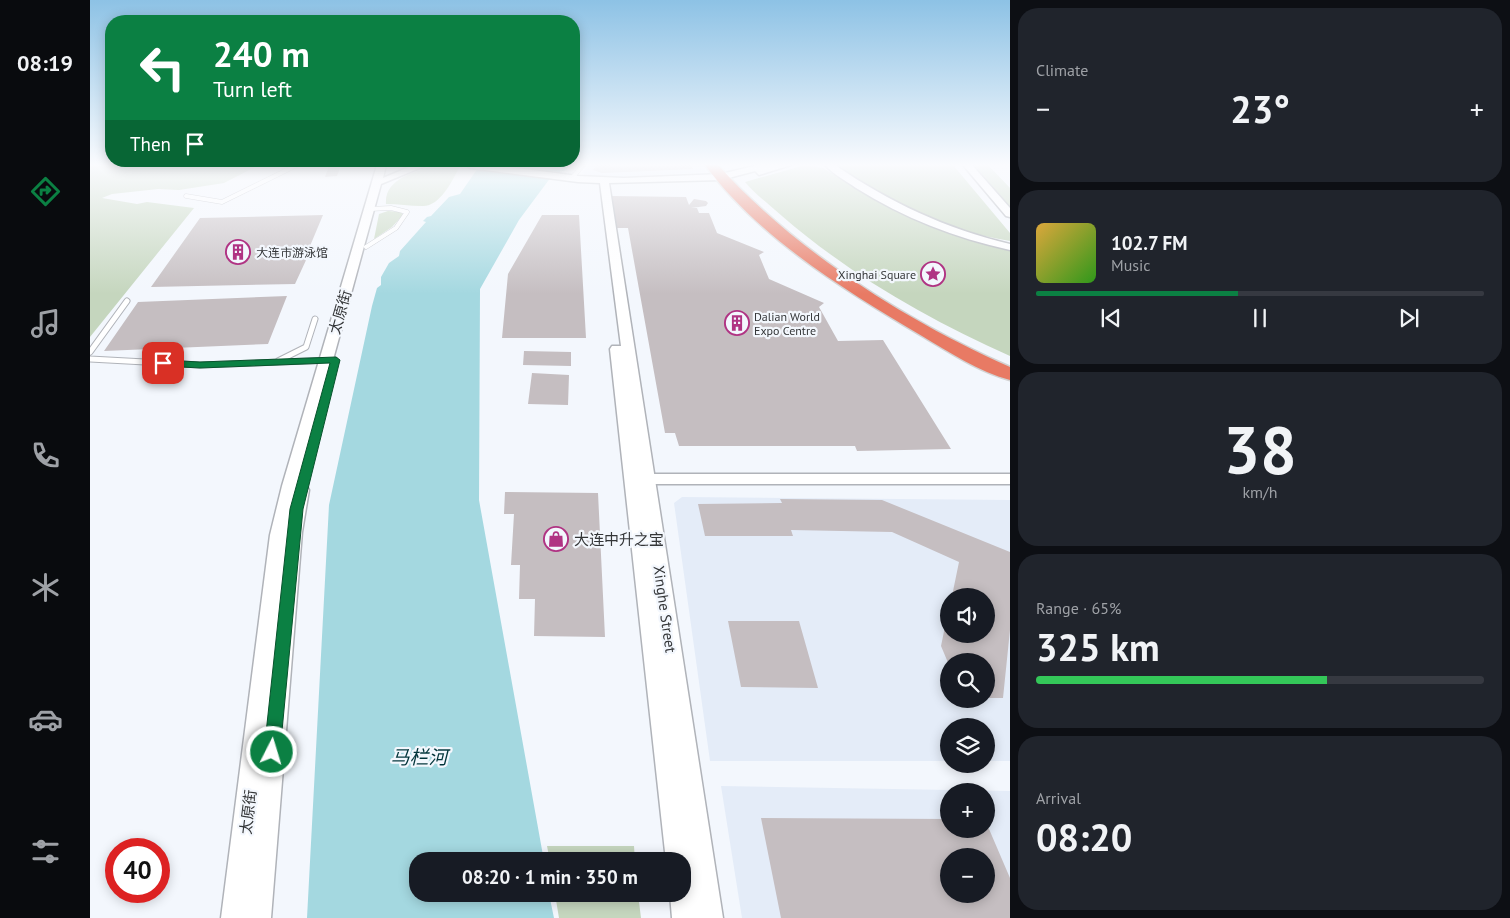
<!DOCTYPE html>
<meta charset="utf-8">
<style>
:root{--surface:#171b24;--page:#20242c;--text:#f1f3f6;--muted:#9ea1a6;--line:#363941;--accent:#0b8043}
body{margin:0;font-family:"PT Sans","Noto Sans SC",sans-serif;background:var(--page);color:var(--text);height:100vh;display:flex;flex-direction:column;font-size:19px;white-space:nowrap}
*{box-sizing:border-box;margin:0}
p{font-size:16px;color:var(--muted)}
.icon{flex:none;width:28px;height:28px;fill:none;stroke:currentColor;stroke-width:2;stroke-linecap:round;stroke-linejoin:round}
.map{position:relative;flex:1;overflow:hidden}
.panel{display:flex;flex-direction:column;gap:8px;padding:8px;background:#0d0f14;width:500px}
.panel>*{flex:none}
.guide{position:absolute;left:15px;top:15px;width:475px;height:152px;border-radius:20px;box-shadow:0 2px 12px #0003;background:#0b8043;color:#fff;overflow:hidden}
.controls{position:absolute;left:850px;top:588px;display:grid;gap:10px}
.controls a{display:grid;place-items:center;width:55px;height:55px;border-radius:50%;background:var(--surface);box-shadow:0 2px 12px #0003;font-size:25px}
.speed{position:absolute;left:15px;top:838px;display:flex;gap:10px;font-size:25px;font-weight:700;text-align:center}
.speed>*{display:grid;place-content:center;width:65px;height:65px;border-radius:50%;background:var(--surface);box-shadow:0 2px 12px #0003;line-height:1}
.speed .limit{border:8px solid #d22;background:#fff;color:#111}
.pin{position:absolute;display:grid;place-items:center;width:42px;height:42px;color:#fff;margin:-21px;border-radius:10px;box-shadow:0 2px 8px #0006}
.me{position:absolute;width:55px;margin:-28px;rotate:5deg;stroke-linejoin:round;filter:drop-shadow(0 0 4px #0008)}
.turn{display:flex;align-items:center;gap:18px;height:105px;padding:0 25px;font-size:22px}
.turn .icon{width:65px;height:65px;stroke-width:2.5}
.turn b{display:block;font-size:35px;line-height:42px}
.then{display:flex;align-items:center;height:48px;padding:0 25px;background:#0003;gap:10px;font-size:19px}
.big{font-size:38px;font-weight:800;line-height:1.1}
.panel .tile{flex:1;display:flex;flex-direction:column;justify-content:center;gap:8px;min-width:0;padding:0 18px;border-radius:20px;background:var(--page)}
.panel .dial{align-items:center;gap:0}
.dial b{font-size:65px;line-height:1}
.song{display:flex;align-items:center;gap:15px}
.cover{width:60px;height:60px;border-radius:8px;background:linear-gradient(135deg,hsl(40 70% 55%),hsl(110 70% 35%))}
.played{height:5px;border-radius:2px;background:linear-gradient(90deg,var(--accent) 45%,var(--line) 45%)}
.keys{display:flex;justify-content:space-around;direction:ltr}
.heat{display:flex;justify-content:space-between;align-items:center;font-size:28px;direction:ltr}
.charge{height:8px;border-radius:4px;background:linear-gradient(90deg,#34c759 65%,var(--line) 0)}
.trip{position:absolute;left:319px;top:852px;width:282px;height:50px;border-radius:20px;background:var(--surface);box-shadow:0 2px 12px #0003;font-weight:800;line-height:50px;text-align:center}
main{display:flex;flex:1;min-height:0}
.dock{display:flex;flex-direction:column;width:90px;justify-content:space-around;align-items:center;background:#090b0e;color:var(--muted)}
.dock .icon{width:35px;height:35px}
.dock .on{color:var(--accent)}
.dock b{font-size:22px;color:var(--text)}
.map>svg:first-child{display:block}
.built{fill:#e4ecf8;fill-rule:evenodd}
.green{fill:#c5d6be}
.water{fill:#a4d8e0}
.building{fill:#c5bec1;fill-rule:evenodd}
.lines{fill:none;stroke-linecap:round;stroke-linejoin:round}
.service-far1-casing{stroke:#b0b3b9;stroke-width:5}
.service-casing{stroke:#b0b3b9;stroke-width:7}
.minor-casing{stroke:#b0b3b9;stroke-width:3}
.tertiary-casing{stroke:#b0b3b9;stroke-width:3}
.trunk-casing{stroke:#d2d3d3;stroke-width:3}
.service-far1{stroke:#fff;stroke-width:4}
.service{stroke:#fff;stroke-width:5}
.minor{fill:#fff;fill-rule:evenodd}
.tertiary{fill:#fff;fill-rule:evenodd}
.trunk{fill:#e87a64;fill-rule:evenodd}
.route{fill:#0b8043;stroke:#07532c}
.labels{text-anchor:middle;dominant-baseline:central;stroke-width:4.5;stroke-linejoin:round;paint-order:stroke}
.far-poi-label{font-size:12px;fill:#343638;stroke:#f3f7fd;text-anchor:start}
.street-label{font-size:15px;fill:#343638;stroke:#f3f7fd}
.poi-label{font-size:15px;fill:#343638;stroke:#f3f7fd;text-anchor:start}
.near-water-label{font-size:19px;font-style:italic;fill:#01343a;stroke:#f3f7fd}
</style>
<main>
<nav class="dock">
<b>08:19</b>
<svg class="icon on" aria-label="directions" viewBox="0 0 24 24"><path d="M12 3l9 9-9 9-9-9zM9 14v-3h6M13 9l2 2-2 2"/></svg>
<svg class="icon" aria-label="music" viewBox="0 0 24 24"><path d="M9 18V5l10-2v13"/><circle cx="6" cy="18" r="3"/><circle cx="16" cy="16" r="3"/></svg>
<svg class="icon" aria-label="phone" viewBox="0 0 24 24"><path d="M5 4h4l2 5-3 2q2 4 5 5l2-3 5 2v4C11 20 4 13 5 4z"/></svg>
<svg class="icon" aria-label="climate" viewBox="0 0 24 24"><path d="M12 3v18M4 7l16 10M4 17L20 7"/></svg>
<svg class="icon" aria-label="car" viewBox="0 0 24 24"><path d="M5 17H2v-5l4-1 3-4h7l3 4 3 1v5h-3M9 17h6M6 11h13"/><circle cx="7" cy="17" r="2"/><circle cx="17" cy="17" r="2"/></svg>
<svg class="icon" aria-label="filters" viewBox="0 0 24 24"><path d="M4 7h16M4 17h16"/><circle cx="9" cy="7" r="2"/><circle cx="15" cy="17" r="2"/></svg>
</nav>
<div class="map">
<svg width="920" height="918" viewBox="0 0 920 918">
<rect width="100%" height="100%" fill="#f3f7fd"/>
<path class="built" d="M499 165H612L616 172 508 178 492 173Z
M592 497 920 500V761H896V726H859V761H620L584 503ZM859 596H896V634H859ZM859 661H896V699H859Z
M631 786 920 791V918H652ZM859 791H896V829H859ZM859 856H896V894H859Z"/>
<path class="green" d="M0 165H169L134 183 89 190 68 189 22 194 12 198 47 204 57 202 104 208 0 337Z
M346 165 377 166 369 168C362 181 350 207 332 206 320 206 308 204 296 204 294 178 326 172 346 165Z
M715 165 733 168 803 210 847 229 920 251V356C839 320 759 274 692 216 680 205 666 195 655 182Z
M748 165H863L920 233V241C862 232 794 203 748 165Z
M879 165H898L920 188V212Z
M298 211 311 212 313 215 302 227 284 239 289 214Z
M457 846H544L545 861H460Z
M465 894H548L551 918H469Z"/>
<path class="water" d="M390 165H479L477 170 464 173 429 220 390 289 389 500 454 861H328V894H459L464 918H217L239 505 282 306 287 288 291 285V277L299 263 309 256 310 251 336 222 333 221 337 217 341 216 359 197 370 194Z"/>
<path class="building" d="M251 165 247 176 235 177 239 166Z
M507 165H522L521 167 601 165 603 169 512 173 503 170Z
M521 196 596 197 599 205 604 199 616 201 618 203 616 206 601 208H607L609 213H619L627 233 674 252 669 255 679 279 734 303 729 307 748 341 793 340 861 449 767 451 765 446H589L585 433H575L538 228H527Z
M233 215 220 246 211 248 208 255 217 258 205 284 61 287 110 218Z
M452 215H489L496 338H412L418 274Z
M197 296 178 344 14 351 48 302Z
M434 351 481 352V366L433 365Z
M442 373 479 375 478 405 438 404Z
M415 492 508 493 515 637 444 636 445 599H429L430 565H421L424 514H414Z
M690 499 792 500 920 552V630L913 698H896V661H859V665L851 646 858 612 859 634H896V596H862L869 562 802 532 701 530 703 536H615L608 504 692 503Z
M638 621H709L728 688 651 687Z
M671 818 859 819V829H896V822L920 878V918H691ZM859 856H896V894H859Z"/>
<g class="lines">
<defs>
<path id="service-far1" d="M482 178 493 165
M96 196 132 202 207 165
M276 247 306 228 317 212 301 208 279 209"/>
<path id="service" d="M0 352 37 301
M0 359 110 365 245 360
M188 361 216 347 225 319"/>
<path id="minor" d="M548 474H920V484H548L543 483 542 479 543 475Z"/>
<path id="tertiary" d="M287 165H296L293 178 324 165H337L291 184 209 484 216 485 219 490 212 532 181 918H131L180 535 192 486Z
M376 165H403L488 176 534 178 631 174 668 165H701L669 175 665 171 631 180 519 183 633 918H582L580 894H592V873L600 876 599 869 592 873V861H576L520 349 522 346H531L510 183 488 182 380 168Z
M735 165H745C799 202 856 229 920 244V250C865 238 814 218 766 188 756 181 743 174 735 165Z
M873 165H882L920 208V217L916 216Z"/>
<path id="trunk" d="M615 165H628C704 250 816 321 920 367V380C889 372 859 352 832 336 756 291 669 238 615 165Z"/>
</defs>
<use href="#service-far1" class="service-far1-casing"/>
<use href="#service" class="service-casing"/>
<use href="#minor" class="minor-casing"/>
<use href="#tertiary" class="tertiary-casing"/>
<use href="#trunk" class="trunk-casing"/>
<use href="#service-far1" class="service-far1"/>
<use href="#service" class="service"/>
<use href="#minor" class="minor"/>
<use href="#tertiary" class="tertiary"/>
<use href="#trunk" class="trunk"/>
</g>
<linearGradient id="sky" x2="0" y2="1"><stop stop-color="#8dc2e5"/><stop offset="0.56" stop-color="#fafbfe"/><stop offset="1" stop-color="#fafbfe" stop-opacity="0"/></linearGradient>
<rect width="920" height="294" fill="url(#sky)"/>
<path class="route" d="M246 357 250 360 213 509 190 752 188 758 182 760 176 758 174 752 200 509 240 363 110 368 73 366 69 363 73 360 110 362Z"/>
<defs>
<symbol id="building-ring" viewBox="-11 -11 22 22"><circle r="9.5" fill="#f3f7fd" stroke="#b03383" stroke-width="1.5"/><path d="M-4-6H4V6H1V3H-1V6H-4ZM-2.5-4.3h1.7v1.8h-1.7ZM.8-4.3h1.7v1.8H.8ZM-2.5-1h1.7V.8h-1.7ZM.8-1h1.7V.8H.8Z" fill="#b03383"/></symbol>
<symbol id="sight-ring" viewBox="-11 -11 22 22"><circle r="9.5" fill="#f3f7fd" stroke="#b03383" stroke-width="1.5"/><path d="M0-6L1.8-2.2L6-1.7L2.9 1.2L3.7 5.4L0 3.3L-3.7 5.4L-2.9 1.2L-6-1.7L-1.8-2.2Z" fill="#b03383"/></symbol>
<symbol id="shop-ring" viewBox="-11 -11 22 22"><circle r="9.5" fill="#f3f7fd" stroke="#b03383" stroke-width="1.5"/><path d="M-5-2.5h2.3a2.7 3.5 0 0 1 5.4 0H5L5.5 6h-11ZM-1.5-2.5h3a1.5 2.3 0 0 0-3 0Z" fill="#b03383"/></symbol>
</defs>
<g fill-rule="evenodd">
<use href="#building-ring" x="134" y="238" width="28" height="28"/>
<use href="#sight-ring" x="829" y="260" width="28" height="28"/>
<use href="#building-ring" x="633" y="309" width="28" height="28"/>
<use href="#shop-ring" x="452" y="525" width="28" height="28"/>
</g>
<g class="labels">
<g class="far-poi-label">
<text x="166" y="252">大连市游泳馆</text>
<text x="826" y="274" text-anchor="end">Xinghai Square</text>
<text x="664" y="316">Dalian World<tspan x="664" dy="14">Expo Centre</tspan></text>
</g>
<g class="street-label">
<text transform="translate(250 312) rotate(-74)">太原街</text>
<text transform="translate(575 609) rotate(82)">Xinghe Street</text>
<text transform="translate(158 812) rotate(-83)">太原街</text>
</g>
<g class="poi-label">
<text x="484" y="539">大连中升之宝</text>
</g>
<g class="near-water-label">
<text x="329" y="757">马栏河</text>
</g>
</g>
</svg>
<div class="controls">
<a><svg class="icon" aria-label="sound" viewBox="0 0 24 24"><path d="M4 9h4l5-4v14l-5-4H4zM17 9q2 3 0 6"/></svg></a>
<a><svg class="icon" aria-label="search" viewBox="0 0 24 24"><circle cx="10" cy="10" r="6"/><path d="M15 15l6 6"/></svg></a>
<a><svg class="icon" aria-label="layers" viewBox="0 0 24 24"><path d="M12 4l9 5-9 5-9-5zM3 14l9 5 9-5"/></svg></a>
<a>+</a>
<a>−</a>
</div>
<div class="speed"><div class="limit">40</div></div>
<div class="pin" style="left:73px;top:363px;background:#d93025"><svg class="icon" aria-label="arrive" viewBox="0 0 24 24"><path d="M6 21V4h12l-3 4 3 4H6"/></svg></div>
<svg class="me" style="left:182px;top:752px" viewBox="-20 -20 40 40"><circle r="17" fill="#0b8043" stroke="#fff" stroke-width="3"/><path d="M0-11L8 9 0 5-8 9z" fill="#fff"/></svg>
<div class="trip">08:20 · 1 min · 350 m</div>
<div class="guide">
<div class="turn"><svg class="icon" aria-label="left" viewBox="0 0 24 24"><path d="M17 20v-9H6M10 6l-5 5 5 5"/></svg><div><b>240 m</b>Turn left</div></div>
<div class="then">Then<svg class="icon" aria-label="arrive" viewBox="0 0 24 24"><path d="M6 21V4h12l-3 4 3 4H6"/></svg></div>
</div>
</div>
<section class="panel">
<div class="tile"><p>Climate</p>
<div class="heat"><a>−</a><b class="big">23°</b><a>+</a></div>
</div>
<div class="tile">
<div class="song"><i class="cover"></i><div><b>102.7 FM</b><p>Music</p></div></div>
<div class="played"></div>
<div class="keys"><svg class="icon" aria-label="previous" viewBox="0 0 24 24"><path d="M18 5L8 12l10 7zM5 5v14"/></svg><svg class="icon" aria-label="pause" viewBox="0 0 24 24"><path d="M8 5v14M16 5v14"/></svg><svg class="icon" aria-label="next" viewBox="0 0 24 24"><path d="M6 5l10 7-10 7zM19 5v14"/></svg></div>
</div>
<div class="tile dial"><b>38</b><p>km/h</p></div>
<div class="tile"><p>Range · 65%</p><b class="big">325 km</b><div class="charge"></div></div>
<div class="tile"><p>Arrival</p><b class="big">08:20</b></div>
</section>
</main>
